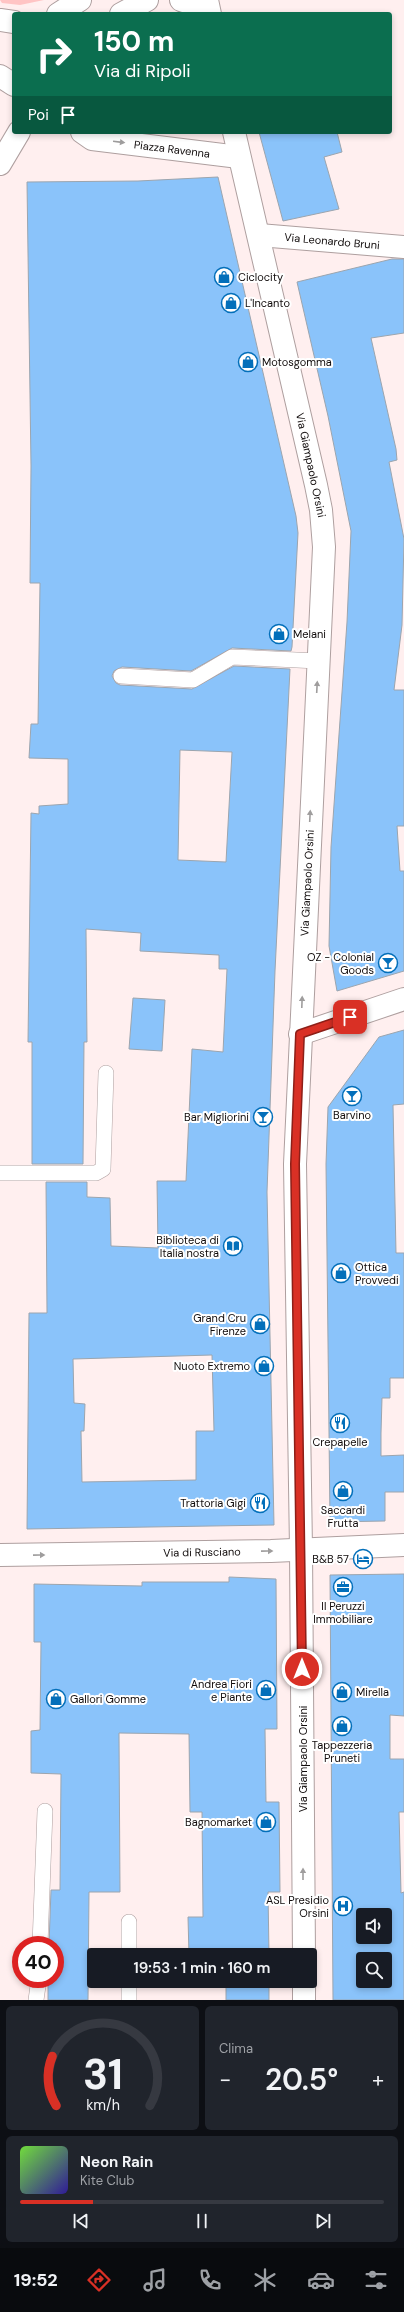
<!DOCTYPE html>
<html lang="it">
<meta charset="utf-8">
<style>
:root{--surface:#171b24;--page:#20242c;--text:#f1f3f6;--muted:#9ea1a6;--line:#363941;--accent:#d93025}
body{margin:0;font-family:"DM Sans",sans-serif;background:var(--page);color:var(--text);height:100vh;display:flex;flex-direction:column;font-size:15px;white-space:nowrap}
*{box-sizing:border-box;margin:0}
p{font-size:13px;color:var(--muted)}
.icon{flex:none;width:22px;height:22px;fill:none;stroke:currentColor;stroke-width:2;stroke-linecap:round;stroke-linejoin:round}
.map{position:relative;height:2000px;overflow:hidden}
.panel{display:flex;flex-direction:column;gap:6px;padding:6px;background:#0d0f14;flex:1}
.panel>*{flex:none}
.guide{position:absolute;left:12px;top:12px;width:380px;height:122px;border-radius:4px;box-shadow:0 2px 6px #0003;background:#0b6e4f;color:#fff;overflow:hidden}
.tools{position:absolute;left:356px;top:1908px;display:grid;gap:8px}
.tools a{display:grid;place-items:center;width:36px;height:36px;border-radius:4px;background:var(--surface);box-shadow:0 2px 6px #0003;font-size:20px}
.speed{position:absolute;left:12px;top:1936px;display:flex;gap:8px;font-size:20px;font-weight:700;text-align:center}
.speed>*{display:grid;place-content:center;width:52px;height:52px;border-radius:50%;background:var(--surface);box-shadow:0 2px 6px #0003;line-height:1}
.speed .limit{border:6px solid #d22;background:#fff;color:#111}
.pin{position:absolute;display:grid;place-items:center;width:34px;height:34px;color:#fff;margin:-17px;border-radius:8px;box-shadow:0 2px 6px #0006}
.me{position:absolute;width:44px;margin:-22px;rotate:0deg;stroke-linejoin:round;filter:drop-shadow(0 0 3px #0008)}
.turn{display:flex;align-items:center;gap:14px;height:84px;padding:0 16px;font-size:18px}
.turn .icon{width:52px;height:52px;stroke-width:2.5}
.turn b{display:block;font-size:28px;line-height:34px}
.then{display:flex;align-items:center;height:38px;padding:0 16px;background:#0003;gap:8px;font-size:15px}
.big{font-size:30px;font-weight:600;line-height:1.1}
.panel .tile{flex:1;display:flex;flex-direction:column;justify-content:center;gap:6px;min-width:0;padding:0 14px;border-radius:6px;background:var(--page)}
.panel .dial{align-items:center;gap:0}
.dial svg{height:104px;overflow:visible;fill:none;stroke:var(--line);stroke-width:7;stroke-linecap:round;text-anchor:middle}
.dial text{fill:var(--text);stroke:none}
.song{display:flex;align-items:center;gap:12px}
.cover{width:48px;height:48px;border-radius:6px;background:linear-gradient(135deg,hsl(100 70% 55%),hsl(250 70% 35%))}
.played{height:4px;border-radius:2px;background:linear-gradient(90deg,var(--accent) 20%,var(--line) 20%)}
.keys{display:flex;justify-content:space-around;direction:ltr}
.heat{display:flex;justify-content:space-between;align-items:center;font-size:22px;direction:ltr}
.panel .tiles{flex:1;display:grid;gap:6px;grid-template-columns:1fr 1fr}
.tile:last-child{grid-column:span 2}
.trip{position:absolute;left:87px;top:1948px;width:230px;height:40px;border-radius:4px;background:var(--surface);box-shadow:0 2px 6px #0003;font-weight:600;line-height:40px;text-align:center}
.tabs{display:flex;height:64px;justify-content:space-around;align-items:center;background:#090b0e;color:var(--muted)}
.tabs .icon{width:28px;height:28px}
.tabs .on{color:var(--accent)}
.tabs b{font-size:18px;color:var(--text)}
.map>svg:first-child{display:block}
.green{fill:#ffc4c4}
.building{fill:#8ac3fa;stroke:#9ca5ae;fill-rule:evenodd}
.lines{fill:none;stroke-linecap:round;stroke-linejoin:round}
.lane-casing{stroke:#ae9f9f;stroke-width:16}
.street-casing{stroke:#ae9f9f;stroke-width:24}
.secondary-casing{stroke:#ae9f9f;stroke-width:24}
.lane{stroke:#fff;stroke-width:15}
.street{stroke:#fff;stroke-width:22}
.secondary{stroke:#fff;stroke-width:22}
.oneway{fill:#9f9d9d}
.route-casing{stroke:#8d1f18;stroke-width:10}
.route{stroke:#d93025;stroke-width:7}
.labels{text-anchor:middle;dominant-baseline:central;stroke-width:4;stroke-linejoin:round;paint-order:stroke}
.street-label{font-size:11px;fill:#100b0b;stroke:#fff}
.poi-label{font-size:11px;fill:#100b0b;stroke:#fff;text-anchor:end}
</style>
<div class="map">
<svg width="404" height="2000" viewBox="0 0 404 2000">
<rect width="100%" height="100%" fill="#ffefef"/>
<path class="green" d="M0 0H44L20 5 2 3Z"/>
<path class="building" d="M259 132H337L342 152 324 157 339 209 283 221Z
M218 177 296 516 298 533 292 647 291 651 232 648 191 671 122 667 114 671 112 676 116 683 120 685 192 689 234 666 290 669 275 971 267 1192 274 1525 27 1529 29 1313H47L46 1182H87V1197L110 1198 111 1246 158 1248 157 1181H186L192 1049 223 1052 227 969H219V955L140 951 141 933 86 929 87 1042H84L83 1164H32V1042H28L31 813 39 814V806L68 804V759L29 758 31 724H38L40 583H30L31 466 27 182 138 181ZM180 750 232 752 226 862 178 860ZM212 1355 214 1431H196V1480L82 1482 81 1431H84L85 1404 74 1403 73 1359Z
M392 259H404V333L371 338 396 449 397 460 389 462 404 539 402 625 394 690H404V826H397L400 871H404V971L337 991 329 946 331 847 347 622 351 531 328 416 297 282Z
M133 998 165 1000 162 1051 129 1049Z
M404 1030V1104L393 1105 396 1253H404V1378H390V1398H382L381 1433V1456L404 1455V1492H385V1521L330 1522 326 1164 328 1107 379 1037Z
M404 1574V1716L390 1715V1759H404V1812H399L401 1893 404 1892V2000H333L330 1575ZM363 1915H385V1937H363ZM363 1959H385V1981H363Z
M229 1577 276 1579 277 1729H265L266 1802H279L280 1892H268L269 1955H189L188 1917H203L202 1812H190L189 1734 119 1733 120 1892H89L88 2000H48V1979H55V1945H49L51 1890H60L61 1774 31 1773V1731L40 1730 41 1642H34V1584L142 1586V1582H229Z
M226 1981H269V2000H226Z"/>
<g class="lines">
<defs>
<path id="lane" d="M121 676 193 680 232 657 318 661
M0 1173H96L103 1169 106 1073
M40 1945 45 1811
M129 1955V1922
M36 2000 39 1979
M129 2000V1981"/>
<path id="street" d="M181 0 193 4 205 14
M121 14 147 0
M0 76 14 85
M82 132 92 139 239 157
M0 164 19 132
M259 235 404 247
M300 1034 404 999
M0 1555 271 1551 404 1545"/>
<path id="secondary" d="M207 0 210 14
M58 14 80 0
M0 20 14 22
M234 132 316 485 321 510 324 547 295 1164 301 1549 304 1955
M304 1981V2000"/>
</defs>
<use href="#lane" class="lane-casing"/>
<use href="#street" class="street-casing"/>
<use href="#secondary" class="secondary-casing"/>
<use href="#lane" class="lane"/>
<use href="#street" class="street"/>
<use href="#secondary" class="secondary"/>
</g>
<defs><path id="oneway-solid" d="M-6-.8H1V-3.2L6.5 0L1 3.2V.8H-6Z"/></defs>
<g class="oneway">
<use href="#oneway-solid" transform="translate(119 142) rotate(7)"/>
<use href="#oneway-solid" transform="translate(317 687) rotate(-87)"/>
<use href="#oneway-solid" transform="translate(310 816) rotate(-87)"/>
<use href="#oneway-solid" transform="translate(302 1002) rotate(-88)"/>
<use href="#oneway-solid" transform="translate(267 1551) rotate(-1)"/>
<use href="#oneway-solid" transform="translate(39 1555) rotate(-1)"/>
<use href="#oneway-solid" transform="translate(303 1874) rotate(-90)"/>
</g>
<g class="lines">
<defs>
<path id="route" d="M302 1669 295 1164 300 1034 350 1017"/>
</defs>
<use href="#route" class="route-casing"/>
<use href="#route" class="route"/>
</g>
<defs>
<symbol id="shop-ring" viewBox="-11 -11 22 22"><circle r="9.5" fill="#fff" stroke="#036fba" stroke-width="1.5"/><path d="M-5-2.5h2.3a2.7 3.5 0 0 1 5.4 0H5L5.5 6h-11ZM-1.5-2.5h3a1.5 2.3 0 0 0-3 0Z" fill="#036fba"/></symbol>
<symbol id="bar-ring" viewBox="-11 -11 22 22"><circle r="9.5" fill="#fff" stroke="#036fba" stroke-width="1.5"/><path d="M-6-5H6L.8 .8V4.5H3.5V6h-7V4.5H-.8V.8Z" fill="#036fba"/></symbol>
<symbol id="library-ring" viewBox="-11 -11 22 22"><circle r="9.5" fill="#fff" stroke="#036fba" stroke-width="1.5"/><path d="M-6-4Q-3-5.5-.7-3.5V5Q-3 3-6 4ZM6-4Q3-5.5 .7-3.5V5Q3 3 6 4Z" fill="#036fba"/></symbol>
<symbol id="restaurant-ring" viewBox="-11 -11 22 22"><circle r="9.5" fill="#fff" stroke="#036fba" stroke-width="1.5"/><path d="M-5-6h1v4h1v-4h1v4h1v-4h1v5L-1.5 .5V6h-2V.5L-5-1ZM5-6V6H3V1.5H1.5Q1.5-4 5-6Z" fill="#036fba"/></symbol>
<symbol id="hotel-ring" viewBox="-11 -11 22 22"><circle r="9.5" fill="#fff" stroke="#036fba" stroke-width="1.5"/><path d="M-6-4.5h1.5V1H6V5H4.5V3h-9V5H-6ZM-4 0a1.8 1.8 0 1 1 3.6 0ZM.5 0V-2.5h3Q6-2.5 6 0Z" fill="#036fba"/></symbol>
<symbol id="office-ring" viewBox="-11 -11 22 22"><circle r="9.5" fill="#fff" stroke="#036fba" stroke-width="1.5"/><path d="M-6-3h4V-5.5h4V-3h4V5H-6ZM-1-4.5V-3h2v-1.5ZM-6 0V1H6V0Z" fill="#036fba"/></symbol>
<symbol id="hospital-ring" viewBox="-11 -11 22 22"><circle r="9.5" fill="#fff" stroke="#036fba" stroke-width="1.5"/><path d="M-5-5h3v3.5h4V-5h3V5h-3V1.5h-4V5h-3Z" fill="#036fba"/></symbol>
</defs>
<g fill-rule="evenodd">
<use href="#shop-ring" x="213" y="266" width="22" height="22"/>
<use href="#shop-ring" x="220" y="292" width="22" height="22"/>
<use href="#shop-ring" x="237" y="351" width="22" height="22"/>
<use href="#shop-ring" x="268" y="623" width="22" height="22"/>
<use href="#bar-ring" x="377" y="952" width="22" height="22"/>
<use href="#bar-ring" x="341" y="1085" width="22" height="22"/>
<use href="#bar-ring" x="252" y="1106" width="22" height="22"/>
<use href="#library-ring" x="222" y="1235" width="22" height="22"/>
<use href="#shop-ring" x="330" y="1262" width="22" height="22"/>
<use href="#shop-ring" x="249" y="1313" width="22" height="22"/>
<use href="#shop-ring" x="253" y="1355" width="22" height="22"/>
<use href="#restaurant-ring" x="329" y="1412" width="22" height="22"/>
<use href="#shop-ring" x="332" y="1480" width="22" height="22"/>
<use href="#restaurant-ring" x="249" y="1492" width="22" height="22"/>
<use href="#hotel-ring" x="352" y="1548" width="22" height="22"/>
<use href="#office-ring" x="332" y="1576" width="22" height="22"/>
<use href="#shop-ring" x="255" y="1679" width="22" height="22"/>
<use href="#shop-ring" x="331" y="1681" width="22" height="22"/>
<use href="#shop-ring" x="45" y="1688" width="22" height="22"/>
<use href="#shop-ring" x="331" y="1715" width="22" height="22"/>
<use href="#shop-ring" x="255" y="1811" width="22" height="22"/>
<use href="#hospital-ring" x="332" y="1895" width="22" height="22"/>
</g>
<g class="labels">
<g class="street-label">
<text transform="translate(172 149) rotate(7)">Piazza Ravenna</text>
<text transform="translate(332 241) rotate(5)">Via Leonardo Bruni</text>
<text transform="translate(311 465) rotate(78)">Via Giampaolo Orsini</text>
<text transform="translate(307 883) rotate(-87)">Via Giampaolo Orsini</text>
<text transform="translate(202 1552) rotate(-1)">Via di Rusciano</text>
<text transform="translate(303 1759) rotate(-90)">Via Giampaolo Orsini</text>
</g>
<g class="poi-label">
<text x="238" y="277" text-anchor="start">Ciclocity</text>
<text x="245" y="303" text-anchor="start">L'Incanto</text>
<text x="262" y="362" text-anchor="start">Motosgomma</text>
<text x="293" y="634" text-anchor="start">Melani</text>
<text x="374" y="957">OZ - Colonial<tspan x="374" dy="13">Goods</tspan></text>
<text x="352" y="1115" text-anchor="middle">Barvino</text>
<text x="249" y="1117">Bar Migliorini</text>
<text x="219" y="1240">Biblioteca di<tspan x="219" dy="13">Italia nostra</tspan></text>
<text x="355" y="1267" text-anchor="start">Ottica<tspan x="355" dy="13">Provvedi</tspan></text>
<text x="246" y="1318">Grand Cru<tspan x="246" dy="13">Firenze</tspan></text>
<text x="250" y="1366">Nuoto Extremo</text>
<text x="340" y="1442" text-anchor="middle">Crepapelle</text>
<text x="246" y="1503">Trattoria Gigi</text>
<text x="343" y="1510" text-anchor="middle">Saccardi<tspan x="343" dy="13">Frutta</tspan></text>
<text x="349" y="1559">B&amp;B 57</text>
<text x="343" y="1606" text-anchor="middle">Il Peruzzi<tspan x="343" dy="13">Immobiliare</tspan></text>
<text x="252" y="1684">Andrea Fiori<tspan x="252" dy="13">e Piante</tspan></text>
<text x="356" y="1692" text-anchor="start">Mirella</text>
<text x="70" y="1699" text-anchor="start">Gallori Gomme</text>
<text x="342" y="1745" text-anchor="middle">Tappezzeria<tspan x="342" dy="13">Pruneti</tspan></text>
<text x="252" y="1822">Bagnomarket</text>
<text x="329" y="1900">ASL Presidio<tspan x="329" dy="13">Orsini</tspan></text>
</g>
</g>
</svg>
<div class="tools">
<a><svg class="icon" aria-label="sound" viewBox="0 0 24 24"><path d="M4 9h4l5-4v14l-5-4H4zM17 9q2 3 0 6"/></svg></a>
<a><svg class="icon" aria-label="search" viewBox="0 0 24 24"><circle cx="10" cy="10" r="6"/><path d="M15 15l6 6"/></svg></a>
</div>
<div class="speed"><div class="limit">40</div></div>
<div class="pin" style="left:350px;top:1017px;background:#d93025"><svg class="icon" aria-label="arrive" viewBox="0 0 24 24"><path d="M6 21V4h12l-3 4 3 4H6"/></svg></div>
<svg class="me" style="left:302px;top:1669px" viewBox="-20 -20 40 40"><circle r="17" fill="#d93025" stroke="#fff" stroke-width="3"/><path d="M0-11L8 9 0 5-8 9z" fill="#fff"/></svg>
<div class="trip">19:53 · 1 min · 160 m</div>
<div class="guide">
<div class="turn"><svg class="icon" aria-label="right" viewBox="0 0 24 24"><path d="M7 20v-9h11M14 6l5 5-5 5"/></svg><div><b>150 m</b>Via di Ripoli</div></div>
<div class="then">Poi<svg class="icon" aria-label="arrive" viewBox="0 0 24 24"><path d="M6 21V4h12l-3 4 3 4H6"/></svg></div>
</div>
</div>
<section class="panel">
<div class="tiles">
<div class="tile dial"><svg viewBox="0 0 100 80">
<path d="M14 69A42 42 0 1 1 86 69"/>
<path d="M14 69A42 42 0 0 1 11 31" stroke="#d93025"/>
<text x="50" y="56" font-size="32" font-weight="700">31</text>
<text x="50" y="72" font-size="11">km/h</text>
</svg></div>
<div class="tile"><p>Clima</p>
<div class="heat"><a>−</a><b class="big">20.5°</b><a>+</a></div>
</div>
<div class="tile">
<div class="song"><i class="cover"></i><div><b>Neon Rain</b><p>Kite Club</p></div></div>
<div class="played"></div>
<div class="keys"><svg class="icon" aria-label="previous" viewBox="0 0 24 24"><path d="M18 5L8 12l10 7zM5 5v14"/></svg><svg class="icon" aria-label="pause" viewBox="0 0 24 24"><path d="M8 5v14M16 5v14"/></svg><svg class="icon" aria-label="next" viewBox="0 0 24 24"><path d="M6 5l10 7-10 7zM19 5v14"/></svg></div>
</div>
</div>
</section>
<nav class="tabs">
<b>19:52</b>
<svg class="icon on" aria-label="directions" viewBox="0 0 24 24"><path d="M12 3l9 9-9 9-9-9zM9 14v-3h6M13 9l2 2-2 2"/></svg>
<svg class="icon" aria-label="music" viewBox="0 0 24 24"><path d="M9 18V5l10-2v13"/><circle cx="6" cy="18" r="3"/><circle cx="16" cy="16" r="3"/></svg>
<svg class="icon" aria-label="phone" viewBox="0 0 24 24"><path d="M5 4h4l2 5-3 2q2 4 5 5l2-3 5 2v4C11 20 4 13 5 4z"/></svg>
<svg class="icon" aria-label="climate" viewBox="0 0 24 24"><path d="M12 3v18M4 7l16 10M4 17L20 7"/></svg>
<svg class="icon" aria-label="car" viewBox="0 0 24 24"><path d="M5 17H2v-5l4-1 3-4h7l3 4 3 1v5h-3M9 17h6M6 11h13"/><circle cx="7" cy="17" r="2"/><circle cx="17" cy="17" r="2"/></svg>
<svg class="icon" aria-label="filters" viewBox="0 0 24 24"><path d="M4 7h16M4 17h16"/><circle cx="9" cy="7" r="2"/><circle cx="15" cy="17" r="2"/></svg>
</nav>
